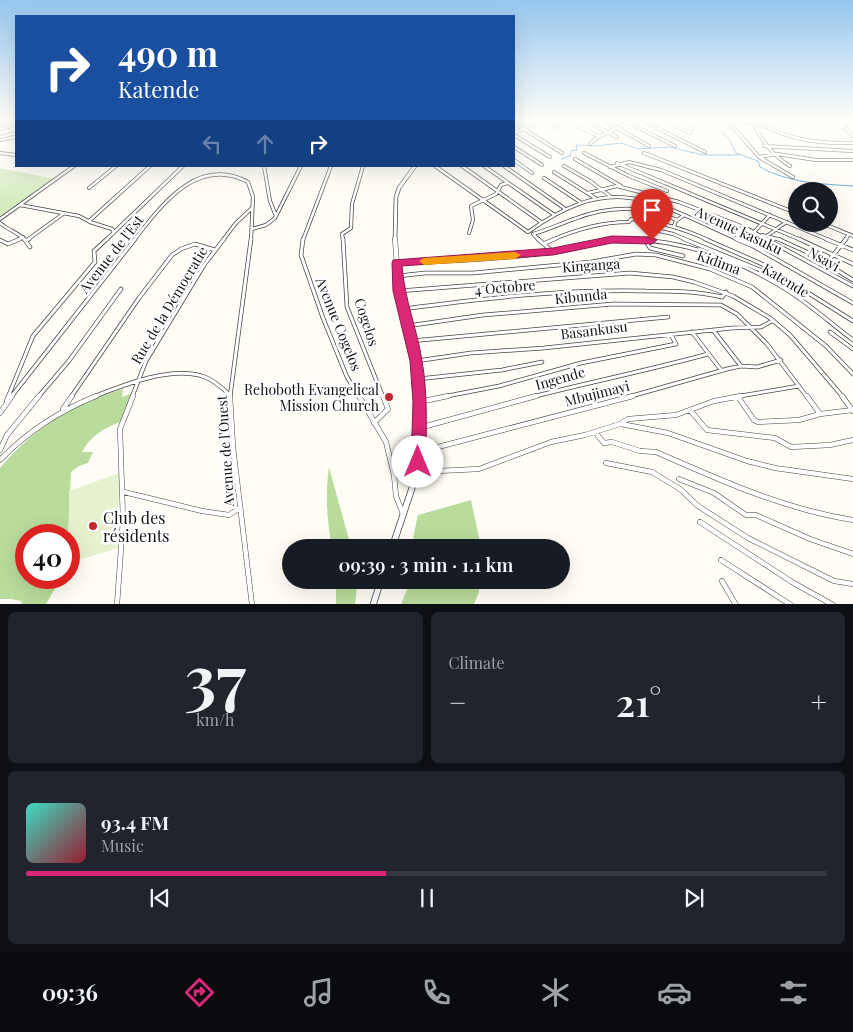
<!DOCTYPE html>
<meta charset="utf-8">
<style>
:root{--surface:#171b24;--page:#20242c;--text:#f1f3f6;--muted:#9ea1a6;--line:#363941;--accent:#db2777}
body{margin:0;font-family:"Playfair Display",serif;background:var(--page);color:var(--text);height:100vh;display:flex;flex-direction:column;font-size:19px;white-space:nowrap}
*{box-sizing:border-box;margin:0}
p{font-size:16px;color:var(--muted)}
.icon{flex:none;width:28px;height:28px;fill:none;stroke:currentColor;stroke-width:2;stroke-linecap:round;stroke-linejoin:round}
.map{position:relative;height:604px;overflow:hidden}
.side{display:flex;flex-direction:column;gap:8px;padding:8px;background:#0d0f14;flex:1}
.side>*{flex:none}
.banner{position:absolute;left:15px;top:15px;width:500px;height:152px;border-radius:0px;box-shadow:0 5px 20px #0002;background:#1a4fa0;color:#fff;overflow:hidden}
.tools{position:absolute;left:788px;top:182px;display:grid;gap:10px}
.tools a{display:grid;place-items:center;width:50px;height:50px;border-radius:50%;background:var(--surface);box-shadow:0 5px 20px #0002;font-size:25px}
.speed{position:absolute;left:15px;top:524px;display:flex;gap:10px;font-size:25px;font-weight:700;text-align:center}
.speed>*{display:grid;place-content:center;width:65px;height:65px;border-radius:50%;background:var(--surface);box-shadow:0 5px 20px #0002;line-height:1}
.speed .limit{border:8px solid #d22;background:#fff;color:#111}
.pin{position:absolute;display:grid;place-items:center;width:42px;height:42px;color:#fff;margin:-51px -21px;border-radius:50% 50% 50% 0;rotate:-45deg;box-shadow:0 0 5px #0007}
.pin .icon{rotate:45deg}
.me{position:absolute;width:55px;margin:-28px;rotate:0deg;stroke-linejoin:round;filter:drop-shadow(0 0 4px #0008)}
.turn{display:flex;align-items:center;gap:18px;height:105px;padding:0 20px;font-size:22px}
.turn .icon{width:65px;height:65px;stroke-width:2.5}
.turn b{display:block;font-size:35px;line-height:42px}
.lanes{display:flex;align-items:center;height:48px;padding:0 20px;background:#0003;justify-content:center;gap:25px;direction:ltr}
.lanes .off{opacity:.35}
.big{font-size:38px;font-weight:600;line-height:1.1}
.side .tile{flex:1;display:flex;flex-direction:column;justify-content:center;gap:8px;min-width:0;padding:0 18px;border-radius:8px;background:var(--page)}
.side .dial{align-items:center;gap:0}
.dial b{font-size:65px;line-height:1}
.song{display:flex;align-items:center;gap:15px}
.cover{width:60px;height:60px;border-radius:8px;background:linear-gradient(135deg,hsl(170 70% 55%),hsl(350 70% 35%))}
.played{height:5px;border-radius:2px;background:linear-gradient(90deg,var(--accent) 45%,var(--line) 45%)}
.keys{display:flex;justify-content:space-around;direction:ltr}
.heat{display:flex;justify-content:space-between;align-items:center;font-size:28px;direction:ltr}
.side .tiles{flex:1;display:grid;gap:8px;grid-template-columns:1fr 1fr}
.tile:last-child{grid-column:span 2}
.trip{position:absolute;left:282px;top:539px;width:288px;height:50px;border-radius:25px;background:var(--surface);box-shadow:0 5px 20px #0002;font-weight:600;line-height:50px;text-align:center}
.menu{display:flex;height:80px;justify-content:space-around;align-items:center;background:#090b0e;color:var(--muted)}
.menu .icon{width:35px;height:35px}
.menu .on{color:var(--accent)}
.menu b{font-size:22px;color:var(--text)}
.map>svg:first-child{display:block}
.green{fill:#d5ebbd}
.forest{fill:#b9dc9c}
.pitch{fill:#e6f2cf}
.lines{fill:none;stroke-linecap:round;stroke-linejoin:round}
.stream{stroke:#3f96cf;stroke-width:1}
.minor-far2-casing{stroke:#444;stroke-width:4}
.minor-far1-casing{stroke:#444;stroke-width:4.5}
.minor-casing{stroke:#444;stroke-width:5.5}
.tertiary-far2-casing{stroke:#444;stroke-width:4.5}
.tertiary-far1-casing{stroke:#444;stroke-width:5.5}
.tertiary-casing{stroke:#444;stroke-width:7}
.minor-far2{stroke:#fff;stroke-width:2.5}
.minor-far1{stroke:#fff;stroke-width:3}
.minor{stroke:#fff;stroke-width:4.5}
.tertiary-far2{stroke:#fff;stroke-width:3}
.tertiary-far1{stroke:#fff;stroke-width:4.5}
.tertiary{stroke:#fff;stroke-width:5.5}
.route{fill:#db2777;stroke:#8e194d}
.slow{fill:#f59e0b}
.poi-dot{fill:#c4262e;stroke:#fff;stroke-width:2}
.labels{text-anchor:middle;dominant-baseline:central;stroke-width:5;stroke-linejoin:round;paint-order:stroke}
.street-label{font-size:14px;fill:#111;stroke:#fff}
.poi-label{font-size:14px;fill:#111;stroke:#fff;text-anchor:end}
.near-poi-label{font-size:16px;fill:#111;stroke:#fff;text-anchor:start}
</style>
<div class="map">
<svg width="853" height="605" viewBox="0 0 853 605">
<rect width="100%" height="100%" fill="#fffdf5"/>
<path class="green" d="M0 168 55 179 0 216Z"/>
<path class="forest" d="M123 389 122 397 134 393 124 421C105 427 91 435 82 452H93L88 463 79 466 71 472 68 535H26V578H61L46 604H22L21 601 11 599H0V468C35 427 72 404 123 389Z
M329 467 351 547H332C327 521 325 494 329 467Z
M471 500 481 547H425L426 546 413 538 418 515Z
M336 580H358L355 604H336Z
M411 580H479V592L474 604H401Z"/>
<path class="pitch" d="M119 473 118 548 69 563V491Z"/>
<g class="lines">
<path class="stream" d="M528 120 532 123
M709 120 729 139 736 153 758 161 760 167C789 183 821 184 853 186
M562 159 571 155V151L577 150 576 145 596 146 621 143 638 149 669 147 703 155H739"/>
<defs>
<path id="minor-far2" d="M547 120 558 127
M564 120 599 136
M583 120 617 137
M603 120 649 146
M623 120 675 146
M641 120 705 152
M661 120 690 133
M680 120 693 126
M727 120 759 157 793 177
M754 120C784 139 817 144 853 143
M755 120 753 123C763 142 772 155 790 166
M792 120H803
M846 120V129L852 136
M728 122 741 121 753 123
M514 123 562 153
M0 129 16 125
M689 132 693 126 700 123
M514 133 545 120
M514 135 550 157
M0 137 16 133
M0 140 16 137
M590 144 595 139 633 120
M764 146 853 151
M514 147 542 165
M0 153 16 155
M584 153 629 176 667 191
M644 153 796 213
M759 157 777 154 816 160H853
M575 159 621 186
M514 160 532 173
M617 163 801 240
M264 166 270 201 276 216
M435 166 528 232
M462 166 541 222
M484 166 553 214
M504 166 564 208
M564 166 590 181 610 196
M610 167 629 162 661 170 829 240
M554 172 595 198
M544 178 580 202
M89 188 116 166
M588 193 617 186 679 202 746 228 768 240
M20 205 79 216 90 222 112 229 114 232
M0 219 74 166
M89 221 150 166
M0 223C8 230 19 233 25 240
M824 224 853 236
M674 226 676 221 684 215
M252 229 266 225 275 218 301 166
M651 229 673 234 687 240
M528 232C615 170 653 202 739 240
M754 232 770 215
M469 233 473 220 471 206 496 194 501 185 507 183
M533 234C547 230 560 224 574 219 608 206 644 205 677 220
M534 235 539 240
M762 235 781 240
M768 235C775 231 779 226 787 222
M17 240 23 237
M27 240 63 214
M106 240 183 166
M134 240C162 205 197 155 248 182L253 197 251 240
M223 240 236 223 252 208
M303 240 331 166
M343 240 342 234 351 228 352 204 363 166
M552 240C577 229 602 222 629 222L631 219C659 221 682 228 708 240
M610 240H645
M845 240 849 234"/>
<path id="minor-far1" d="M24 239 30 247
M303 239 301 255 323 318 347 377 359 397
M343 239 347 307 383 397
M538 239 553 252
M684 239 765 272
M705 239 762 264 853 321
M736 239 753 246 853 303
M766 239 853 286
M778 239 809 253 853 280
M799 239 853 264
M826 239 853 250
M0 240 8 244 20 239
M27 240 29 239
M645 240 650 248 683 256
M545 243 555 239
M397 263C450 262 503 259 555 252 578 249 599 239 622 239 682 239 744 261 793 294 814 308 833 325 853 340
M826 264 846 239
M398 276 425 273H473L591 262 636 254 656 255 710 269 752 287 826 346 853 374
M399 291 630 273 673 277 694 282 733 296 770 318 790 335 843 397
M403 309C484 298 565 289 646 291 672 291 697 291 722 297L726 292
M407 326 483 315 613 304 721 305 737 314 767 344 807 397
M713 330 741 366
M692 332 721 370
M830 332 853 349
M411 341 668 317
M416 361 471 353 544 348 732 328 761 327 772 321
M418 379 502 370 542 362
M8 397 33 336 95 262 94 251 107 239
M11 397 135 239
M38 397 68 362 121 289
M71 397 139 298 172 255 181 249 195 244 215 250
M93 397C123 385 173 365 205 377 215 381 222 388 230 395
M132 397 146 361 204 265 224 239
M230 397 251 239
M442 397 499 386 581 363 676 344 671 335
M532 397C590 382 650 370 708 354
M628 397 727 369 741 366 757 367 781 360
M734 397 799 386"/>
<path id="minor" d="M230 396 233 447 252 605
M359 396 386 442 394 475 396 496 403 514
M807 396 820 414
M842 396 853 411
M738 397 754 420 758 422 799 420 820 414 853 410
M7 401 9 396
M419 402 448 396
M63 409 72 396
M690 410 707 430 775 438 791 447 830 445 853 440
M0 413 12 396
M374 423 388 409 383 396
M621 424 668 433 747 461 775 468 853 479
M419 428 536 396
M595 432 604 443 612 442 640 451 656 452C720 480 783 509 853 520
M0 450 7 435 39 396
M419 452 633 396
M0 460C28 431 59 411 96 396
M606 463 652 472 680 489 698 506 748 538 834 581 853 584
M417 472 479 469 551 442 585 435 620 424 628 419 676 415 714 401 741 396
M679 479 714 493 746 515H756L810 539 853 554
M124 492 202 511 229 515 240 508
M700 522 792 582 833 605
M721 560 791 605
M722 581 736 605
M117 605 123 520 120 429 133 396"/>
<path id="tertiary-far2" d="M395 240 396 197 399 188 415 166"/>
<path id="tertiary-far1" d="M395 239 399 291 416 361 419 397"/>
<path id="tertiary" d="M392 548 412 488 418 462 419 396
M373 605 381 580"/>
</defs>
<use href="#minor-far2" class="minor-far2-casing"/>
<use href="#minor-far1" class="minor-far1-casing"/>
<use href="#minor" class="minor-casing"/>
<use href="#tertiary-far2" class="tertiary-far2-casing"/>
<use href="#tertiary-far1" class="tertiary-far1-casing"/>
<use href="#tertiary" class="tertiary-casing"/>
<use href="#minor-far2" class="minor-far2"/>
<use href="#minor-far1" class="minor-far1"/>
<use href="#minor" class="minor"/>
<use href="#tertiary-far2" class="tertiary-far2"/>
<use href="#tertiary-far1" class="tertiary-far1"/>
<use href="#tertiary" class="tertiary"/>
</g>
<linearGradient id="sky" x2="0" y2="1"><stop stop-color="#95c6ee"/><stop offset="0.59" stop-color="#fffefa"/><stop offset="1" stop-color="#fffefa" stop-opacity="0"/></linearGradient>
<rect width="853" height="204" fill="url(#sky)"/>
<path class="route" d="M612 236 652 237 657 240 652 244 612 243 553 255 402 266C405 302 417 328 422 361 428 394 426 429 426 462L424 467 418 469 413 467 411 462 413 402 410 361 393 291 392 263 393 260 553 248Z"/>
<path class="slow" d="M515 252 521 255 515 259 424 265 419 261 424 258Z"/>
<g class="poi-dot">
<circle cx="389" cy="397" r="5"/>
<circle cx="93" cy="526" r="5"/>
</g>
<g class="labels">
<g class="street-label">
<text transform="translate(739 230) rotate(25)">Avenue kasuku</text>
<text transform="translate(111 254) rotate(-52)">Avenue de l'Est</text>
<text transform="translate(824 259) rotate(29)">Nsayi</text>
<text transform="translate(719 262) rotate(20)">Kidima</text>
<text transform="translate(591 265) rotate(-4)">Kinganga</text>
<text transform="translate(786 280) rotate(31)">Katende</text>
<text transform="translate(505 287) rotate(-5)">4 Octobre</text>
<text transform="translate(581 296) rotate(-6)">Kibunda</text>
<text transform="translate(169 305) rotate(-59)">Rue de la Démocratie</text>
<text transform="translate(367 322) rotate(72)">Cogelos</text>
<text transform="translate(339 324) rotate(68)">Avenue Cogelos</text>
<text transform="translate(594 330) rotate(-7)">Basankusu</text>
<text transform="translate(560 378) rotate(-16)">Ingende</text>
<text transform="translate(597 393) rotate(-14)">Mbujimayi</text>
<text transform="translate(225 451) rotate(-94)">Avenue de l'Ouest</text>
</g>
<g class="poi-label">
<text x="379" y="389">Rehoboth Evangelical<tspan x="379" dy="16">Mission Church</tspan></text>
</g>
<g class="near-poi-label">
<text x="103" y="517">Club des<tspan x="103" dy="18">résidents</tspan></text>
</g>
</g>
</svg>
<div class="tools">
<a><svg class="icon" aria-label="search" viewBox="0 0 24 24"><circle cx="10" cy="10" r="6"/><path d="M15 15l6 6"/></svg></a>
</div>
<div class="speed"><div class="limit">40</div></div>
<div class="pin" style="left:652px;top:240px;background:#d93025"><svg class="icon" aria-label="arrive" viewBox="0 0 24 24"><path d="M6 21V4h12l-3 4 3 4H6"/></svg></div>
<svg class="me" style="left:418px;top:462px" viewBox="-20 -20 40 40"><circle r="19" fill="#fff"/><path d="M0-13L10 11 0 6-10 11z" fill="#db2777"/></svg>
<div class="trip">09:39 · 3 min · 1.1 km</div>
<div class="banner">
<div class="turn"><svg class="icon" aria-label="right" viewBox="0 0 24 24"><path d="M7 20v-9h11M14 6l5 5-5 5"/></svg><div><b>490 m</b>Katende</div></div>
<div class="lanes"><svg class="icon off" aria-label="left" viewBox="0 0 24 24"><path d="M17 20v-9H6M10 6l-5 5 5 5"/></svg><svg class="icon off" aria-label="ahead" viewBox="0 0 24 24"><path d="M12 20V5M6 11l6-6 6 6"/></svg><svg class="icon" aria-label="right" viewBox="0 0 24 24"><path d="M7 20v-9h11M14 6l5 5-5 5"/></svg></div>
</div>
</div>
<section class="side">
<div class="tiles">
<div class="tile dial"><b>37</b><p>km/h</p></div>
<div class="tile"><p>Climate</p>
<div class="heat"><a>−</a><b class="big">21°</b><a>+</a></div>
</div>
<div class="tile">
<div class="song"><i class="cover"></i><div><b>93.4 FM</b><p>Music</p></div></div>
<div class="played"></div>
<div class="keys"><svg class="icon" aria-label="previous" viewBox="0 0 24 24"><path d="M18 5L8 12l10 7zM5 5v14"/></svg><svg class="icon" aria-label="pause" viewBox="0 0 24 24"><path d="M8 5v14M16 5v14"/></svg><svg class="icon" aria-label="next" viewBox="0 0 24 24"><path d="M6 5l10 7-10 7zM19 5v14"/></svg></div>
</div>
</div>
</section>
<nav class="menu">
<b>09:36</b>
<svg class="icon on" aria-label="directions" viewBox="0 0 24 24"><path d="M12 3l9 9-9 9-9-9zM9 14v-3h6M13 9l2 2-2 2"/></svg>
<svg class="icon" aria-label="music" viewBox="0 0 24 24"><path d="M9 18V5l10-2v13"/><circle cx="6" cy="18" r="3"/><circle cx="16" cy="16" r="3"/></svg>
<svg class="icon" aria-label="phone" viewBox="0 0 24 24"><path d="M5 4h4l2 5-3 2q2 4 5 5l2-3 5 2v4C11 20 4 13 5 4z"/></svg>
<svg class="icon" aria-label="climate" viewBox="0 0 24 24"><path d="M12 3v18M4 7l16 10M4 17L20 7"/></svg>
<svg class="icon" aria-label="car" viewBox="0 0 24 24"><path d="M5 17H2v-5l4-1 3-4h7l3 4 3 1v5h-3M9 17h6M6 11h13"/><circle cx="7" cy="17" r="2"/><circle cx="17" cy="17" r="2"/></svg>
<svg class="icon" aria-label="filters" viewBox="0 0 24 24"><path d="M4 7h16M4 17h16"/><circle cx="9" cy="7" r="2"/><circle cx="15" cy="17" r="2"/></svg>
</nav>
